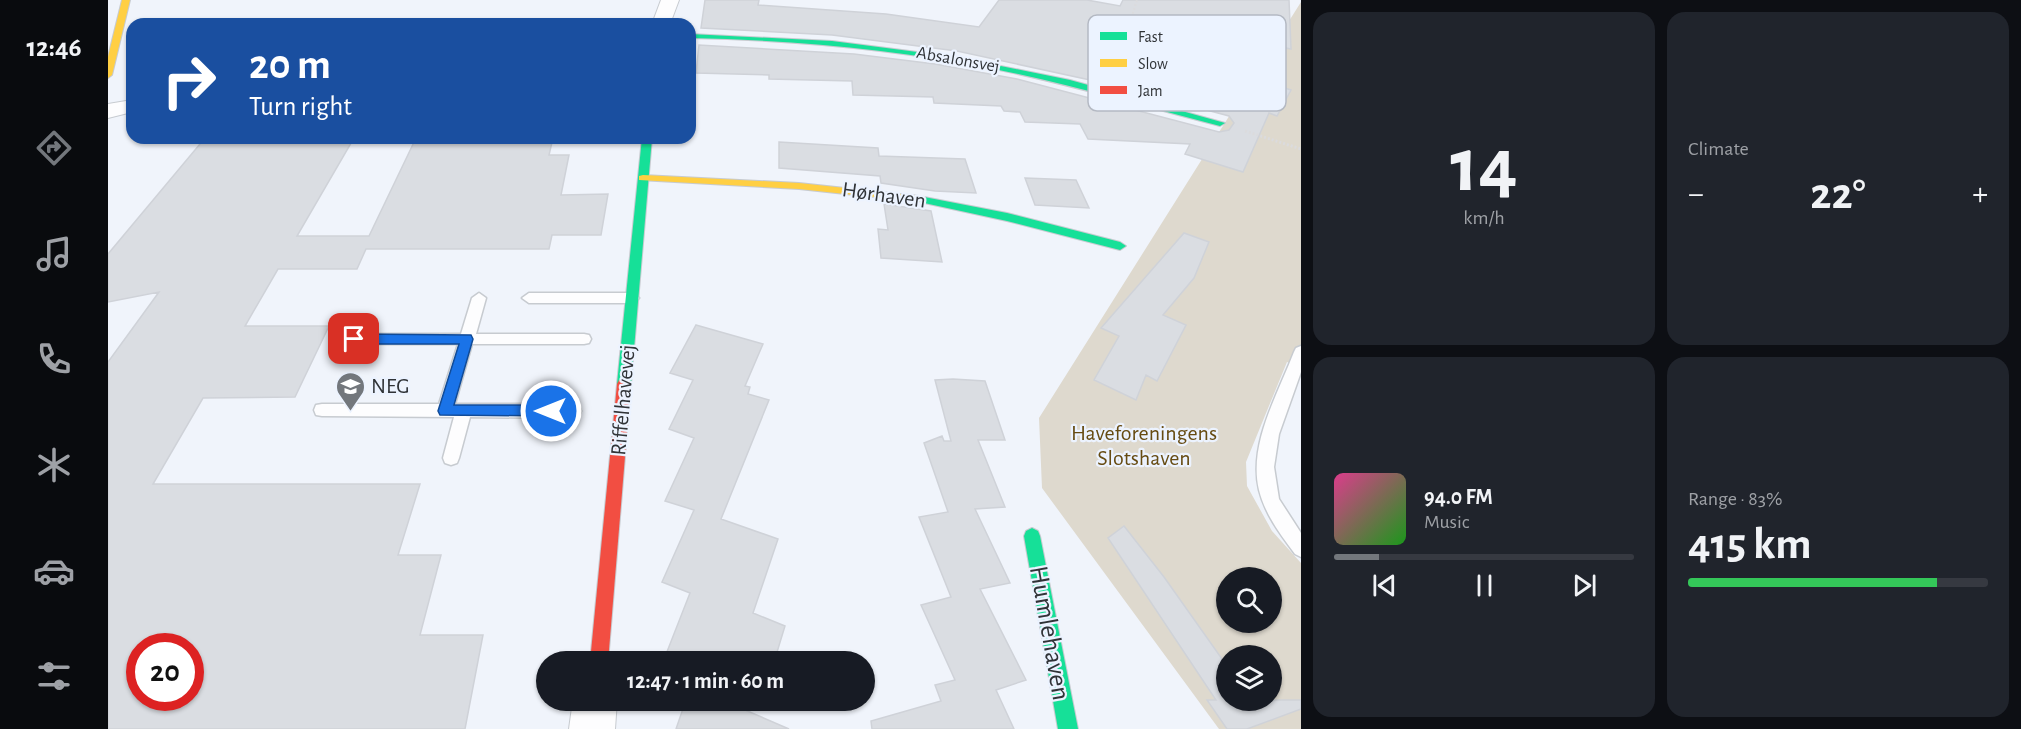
<!DOCTYPE html>
<meta charset="utf-8">
<style>
:root{--surface:#171b24;--page:#20242c;--text:#f1f3f6;--muted:#9ea1a6;--line:#363941;--accent:#73777c}
body{margin:0;font-family:"Alegreya Sans",sans-serif;background:var(--page);color:var(--text);height:100vh;display:flex;flex-direction:column;font-size:22px;white-space:nowrap}
*{box-sizing:border-box;margin:0}
p{font-size:20px;color:var(--muted)}
.icon{flex:none;width:33px;height:33px;fill:none;stroke:currentColor;stroke-width:2;stroke-linecap:round;stroke-linejoin:round}
.map{position:relative;flex:1;overflow:hidden}
.side{display:flex;flex-direction:column;gap:12px;padding:12px;background:#0d0f14;width:720px}
.side>*{flex:none}
.banner{position:absolute;left:18px;top:18px;width:570px;height:126px;border-radius:18px;box-shadow:0 2px 4px #0004;background:#1a4fa0;color:#fff;overflow:hidden}
.buttons{position:absolute;left:1108px;top:567px;display:grid;gap:12px}
.buttons a{display:grid;place-items:center;width:66px;height:66px;border-radius:50%;background:var(--surface);box-shadow:0 2px 4px #0004;font-size:30px}
.speed{position:absolute;left:18px;top:633px;display:flex;gap:12px;font-size:30px;font-weight:700;text-align:center}
.speed>*{display:grid;place-content:center;width:78px;height:78px;border-radius:50%;background:var(--surface);box-shadow:0 2px 4px #0004;line-height:1}
.speed .limit{border:9px solid #d22;background:#fff;color:#111}
.pin{position:absolute;display:grid;place-items:center;width:51px;height:51px;color:#fff;margin:-26px;border-radius:12px;box-shadow:0 3px 9px #0006}
.me{position:absolute;width:66px;margin:-33px;rotate:270deg;stroke-linejoin:round;filter:drop-shadow(0 0 4px #0008)}
.turn{display:flex;align-items:center;gap:21px;height:126px;padding:0 24px;font-size:27px}
.turn .icon{width:78px;height:78px;stroke-width:2.5}
.turn b{display:block;font-size:42px;line-height:51px}
.big{font-size:45px;font-weight:600;line-height:1.1}
.side .tile{flex:1;display:flex;flex-direction:column;justify-content:center;gap:9px;min-width:0;padding:0 21px;border-radius:18px;background:var(--page)}
.side .dial{align-items:center;gap:0}
.dial b{font-size:78px;line-height:1}
.song{display:flex;align-items:center;gap:18px}
.cover{width:72px;height:72px;border-radius:9px;background:linear-gradient(135deg,hsl(330 70% 55%),hsl(120 70% 35%))}
.played{height:6px;border-radius:3px;background:linear-gradient(90deg,var(--accent) 15%,var(--line) 15%)}
.keys{display:flex;justify-content:space-around;direction:ltr}
.heat{display:flex;justify-content:space-between;align-items:center;font-size:33px;direction:ltr}
.charge{height:9px;border-radius:4px;background:linear-gradient(90deg,#34c759 83%,var(--line) 0)}
.side .tiles{flex:1;display:grid;gap:12px;grid-template-columns:repeat(2,1fr)}
.trip{position:absolute;left:428px;top:651px;width:339px;height:60px;border-radius:30px;background:var(--surface);box-shadow:0 2px 4px #0004;font-weight:600;line-height:60px;text-align:center}
main{display:flex;flex:1;min-height:0}
.tabs{display:flex;flex-direction:column;width:108px;justify-content:space-around;align-items:center;background:#090b0e;color:var(--muted)}
.tabs .icon{width:42px;height:42px}
.tabs .on{color:var(--accent)}
.tabs b{font-size:27px;color:var(--text)}
.map>svg:first-child{display:block}
.green{fill:#ded9ce;fill-rule:evenodd}
.building{fill:#dadde2;stroke:#cfd2d8;stroke-width:1.5;fill-rule:evenodd}
.lines{fill:none;stroke-linecap:round;stroke-linejoin:round}
.lane-casing{stroke:#c7cbd0;stroke-width:3}
.street-casing{stroke:#c7cbd0;stroke-width:2}
.fast-casing{stroke:#c7cbd0;stroke-width:2}
.slow-casing{stroke:#c7cbd0;stroke-width:2}
.jam-casing{stroke:#c7cbd0;stroke-width:2}
.path-far1{stroke:#dbdbdd;stroke-width:2;stroke-dasharray:2 2;stroke-linecap:butt}
.path{stroke:#dbdbdd;stroke-width:3;stroke-dasharray:2 2;stroke-linecap:butt}
.lane{fill:#fdfdfe;fill-rule:evenodd}
.street{fill:#fdfdfe;fill-rule:evenodd}
.fast{fill:#16e098;fill-rule:evenodd}
.slow{fill:#ffcf43;fill-rule:evenodd}
.jam{fill:#f24e42;fill-rule:evenodd}
.route{fill:#1a73e8;stroke:#114b97;stroke-width:1.5}
.labels{text-anchor:middle;dominant-baseline:central;stroke-width:4.5;stroke-linejoin:round;paint-order:stroke}
.far-street-label{font-size:18px;fill:#303337;stroke:#ecf3ff}
.street-label{font-size:22px;fill:#303337;stroke:#ecf3ff}
.poi-label{font-size:22px;fill:#303337;stroke:#ecf3ff;text-anchor:start}
.park-label{font-size:22px;fill:#664b12;stroke:#ecf3ff}
.near-street-label{font-size:27px;fill:#303337;stroke:#ecf3ff}
.key{fill:#ecf3ff;stroke:#b4b9c3;stroke-width:1.5}
.key-label{font-size:16px;fill:#303337}
</style>
<main>
<nav class="tabs">
<b>12:46</b>
<svg class="icon on" aria-label="directions" viewBox="0 0 24 24"><path d="M12 3l9 9-9 9-9-9zM9 14v-3h6M13 9l2 2-2 2"/></svg>
<svg class="icon" aria-label="music" viewBox="0 0 24 24"><path d="M9 18V5l10-2v13"/><circle cx="6" cy="18" r="3"/><circle cx="16" cy="16" r="3"/></svg>
<svg class="icon" aria-label="phone" viewBox="0 0 24 24"><path d="M5 4h4l2 5-3 2q2 4 5 5l2-3 5 2v4C11 20 4 13 5 4z"/></svg>
<svg class="icon" aria-label="climate" viewBox="0 0 24 24"><path d="M12 3v18M4 7l16 10M4 17L20 7"/></svg>
<svg class="icon" aria-label="car" viewBox="0 0 24 24"><path d="M5 17H2v-5l4-1 3-4h7l3 4 3 1v5h-3M9 17h6M6 11h13"/><circle cx="7" cy="17" r="2"/><circle cx="17" cy="17" r="2"/></svg>
<svg class="icon" aria-label="filters" viewBox="0 0 24 24"><path d="M4 7h16M4 17h16"/><circle cx="9" cy="7" r="2"/><circle cx="15" cy="17" r="2"/></svg>
</nav>
<div class="map">
<svg width="1193" height="729" viewBox="0 0 1193 729">
<rect width="100%" height="100%" fill="#f0f4fb"/>
<path class="green" d="M1193 2V368L1179 362 1138 462 1139 486 1164 531 1193 563V729H1111L934 488 931 418ZM1119 578H1164V622H1119ZM1119 656H1164V700H1119Z"/>
<path class="building" d="M597 0H651L650 5 778 14 871 27 891 0H979L1012 6 1015 0H1181L1183 49 1123 37 1100 82 1148 96 1158 82 1183 90 1169 116 1161 113 1135 172 1077 154 1082 144 980 139 972 124 917 122 912 112 896 111 893 106 826 103 825 97 745 95 744 81 661 79V75L588 73 591 45 746 54 827 64 909 79 1111 132 1121 130 1126 123 1121 116 1005 85 849 51 724 35 593 28Z
M97 138H246L189 236H261L308 138H445L441 155H461L453 195 500 194 493 235H444L441 249H258L249 269H170L137 326H221L187 397 95 398 45 484H312L290 555H333L312 635H375L357 729H0V362L51 292 0 302V254ZM32 646H82V698H32Z
M671 142 770 148 771 156 857 159 868 193 827 191 773 183 772 176 671 168Z
M917 178 968 180 981 208 927 205Z
M776 204 823 211 834 262 773 258 770 229 780 230Z
M1076 233 1101 242 1086 278 1055 315 1078 325 1049 381 1038 375 1028 400 986 380 1011 336 993 328Z
M588 325 655 344 637 386 642 387 640 394 661 400 613 519 670 539 645 613 677 626 666 662H555L582 593 554 582 586 510 557 501 586 438 561 429 585 380 562 373Z
M845 379 877 381 897 440H870L897 507 867 509 902 583 872 589 918 680 888 690 906 729H764L763 721 833 701 827 685 847 680 813 605 843 597 811 517 840 512 816 443 834 436 836 441H843L827 380Z
M1016 526 1056 577 1119 666V700H1193V709L1139 729H1119L1099 700H1108L1000 538Z
M578 700H614L681 729H568Z"/>
<g class="lines">
<defs>
<path id="lane" d="M371 293 378 298 368 334H476L481 335 483 339 481 343 476 344H364L347 404H465L471 406 473 411 471 416 465 418 362 417 351 458 349 463 343 465 337 463 335 458 346 417 214 416 208 415 206 410 208 405 214 404H331L350 344H246L241 343 239 339 241 335 246 334H353L364 298Z
M421 293H524L531 298 524 303H421L414 298Z
M1193 346V372L1171 434 1166 467 1171 499 1193 533V557L1187 554C1172 534 1157 514 1151 490 1140 444 1170 394 1186 352L1188 348Z"/>
<path id="street" d="M553 0H571L562 24H544Z
M24 100V112L0 118V104Z
M465 700H509L507 729H461Z"/>
<path id="fast" d="M582 34 724 41 848 57 962 80 1117 123 1112 126C1037 107 962 84 886 69 786 49 684 40 582 38Z
M534 138H544L523 384 521 388H511L509 384Z
M811 196 899 213 1012 242 1018 246 1012 250 899 221 807 201 806 199Z
M924 528 930 531 932 536 970 729H950L916 536 918 531Z"/>
<path id="slow" d="M14 0H22L4 75 0 78V57Z
M535 175 691 183 811 196 816 199 811 202 691 189 531 180V176Z"/>
<path id="jam" d="M516 379 521 380 523 384 500 662H482L509 384 511 380Z"/>
</defs>
<use href="#lane" class="lane-casing"/>
<use href="#street" class="street-casing"/>
<use href="#fast" class="fast-casing"/>
<use href="#slow" class="slow-casing"/>
<use href="#jam" class="jam-casing"/>
<path class="path-far1" d="M1007 71 1029 0"/>
<path class="path" d="M1137 131 1193 149"/>
<use href="#lane" class="lane"/>
<use href="#street" class="street"/>
<use href="#fast" class="fast"/>
<use href="#slow" class="slow"/>
<use href="#jam" class="jam"/>
</g>
<path class="route" d="M246 334 363 335 365 339 346 405H443L448 406 451 411 448 415 443 416 332 415 330 411 351 344H246L239 339Z"/>
<defs>
<symbol id="university-pin" viewBox="-11 -11 22 30"><path d="M0 17L-7.5 6A9.5 9.5 0 1 1 7.5 6Z" fill="#73777c" stroke="#ecf3ff"/><path d="M0-5L7-2L0 1L-7-2ZM-4 1L0 2.5L4 1V4Q0 6-4 4Z" fill="#fff"/></symbol>
</defs>
<g fill-rule="evenodd">
<use href="#university-pin" x="226" y="370" width="33" height="45"/>
</g>
<g class="labels">
<g class="far-street-label">
<text transform="translate(850 60) rotate(10)">Absalonsvej</text>
</g>
<g class="street-label">
<text transform="translate(776 195) rotate(8)">Hørhaven</text>
<text transform="translate(515 400) rotate(-85)">Riffelhavevej</text>
</g>
<g class="poi-label">
<text x="263" y="386">NEG</text>
</g>
<g class="park-label">
<text x="1036" y="433">Haveforeningens<tspan x="1036" dy="25">Slotshaven</tspan></text>
</g>
<g class="near-street-label">
<text transform="translate(942 633) rotate(80)">Humlehaven</text>
</g>
</g>
<rect x="980" y="15" width="198" height="96" rx="9" class="key"/>
<rect x="992" y="32" width="27" height="8" fill="#16e098"/>
<rect x="992" y="59" width="27" height="8" fill="#ffcf43"/>
<rect x="992" y="86" width="27" height="8" fill="#f24e42"/>
<g class="key-label">
<text x="1030" y="42">Fast</text>
<text x="1030" y="69">Slow</text>
<text x="1030" y="96">Jam</text>
</g>
</svg>
<div class="buttons">
<a><svg class="icon" aria-label="search" viewBox="0 0 24 24"><circle cx="10" cy="10" r="6"/><path d="M15 15l6 6"/></svg></a>
<a><svg class="icon" aria-label="layers" viewBox="0 0 24 24"><path d="M12 4l9 5-9 5-9-5zM3 14l9 5 9-5"/></svg></a>
</div>
<div class="speed"><div class="limit">20</div></div>
<div class="pin" style="left:246px;top:339px;background:#d93025"><svg class="icon" aria-label="arrive" viewBox="0 0 24 24"><path d="M6 21V4h12l-3 4 3 4H6"/></svg></div>
<svg class="me" style="left:443px;top:411px" viewBox="-20 -20 40 40"><circle r="17" fill="#1a73e8" stroke="#fff" stroke-width="3"/><path d="M0-11L8 9 0 5-8 9z" fill="#fff"/></svg>
<div class="trip">12:47 · 1 min · 60 m</div>
<div class="banner">
<div class="turn"><svg class="icon" aria-label="right" viewBox="0 0 24 24"><path d="M7 20v-9h11M14 6l5 5-5 5"/></svg><div><b>20 m</b>Turn right</div></div>
</div>
</div>
<section class="side">
<div class="tiles">
<div class="tile dial"><b>14</b><p>km/h</p></div>
<div class="tile"><p>Climate</p>
<div class="heat"><a>−</a><b class="big">22°</b><a>+</a></div>
</div>
<div class="tile">
<div class="song"><i class="cover"></i><div><b>94.0 FM</b><p>Music</p></div></div>
<div class="played"></div>
<div class="keys"><svg class="icon" aria-label="previous" viewBox="0 0 24 24"><path d="M18 5L8 12l10 7zM5 5v14"/></svg><svg class="icon" aria-label="pause" viewBox="0 0 24 24"><path d="M8 5v14M16 5v14"/></svg><svg class="icon" aria-label="next" viewBox="0 0 24 24"><path d="M6 5l10 7-10 7zM19 5v14"/></svg></div>
</div>
<div class="tile"><p>Range · 83%</p><b class="big">415 km</b><div class="charge"></div></div>
</div>
</section>
</main>
